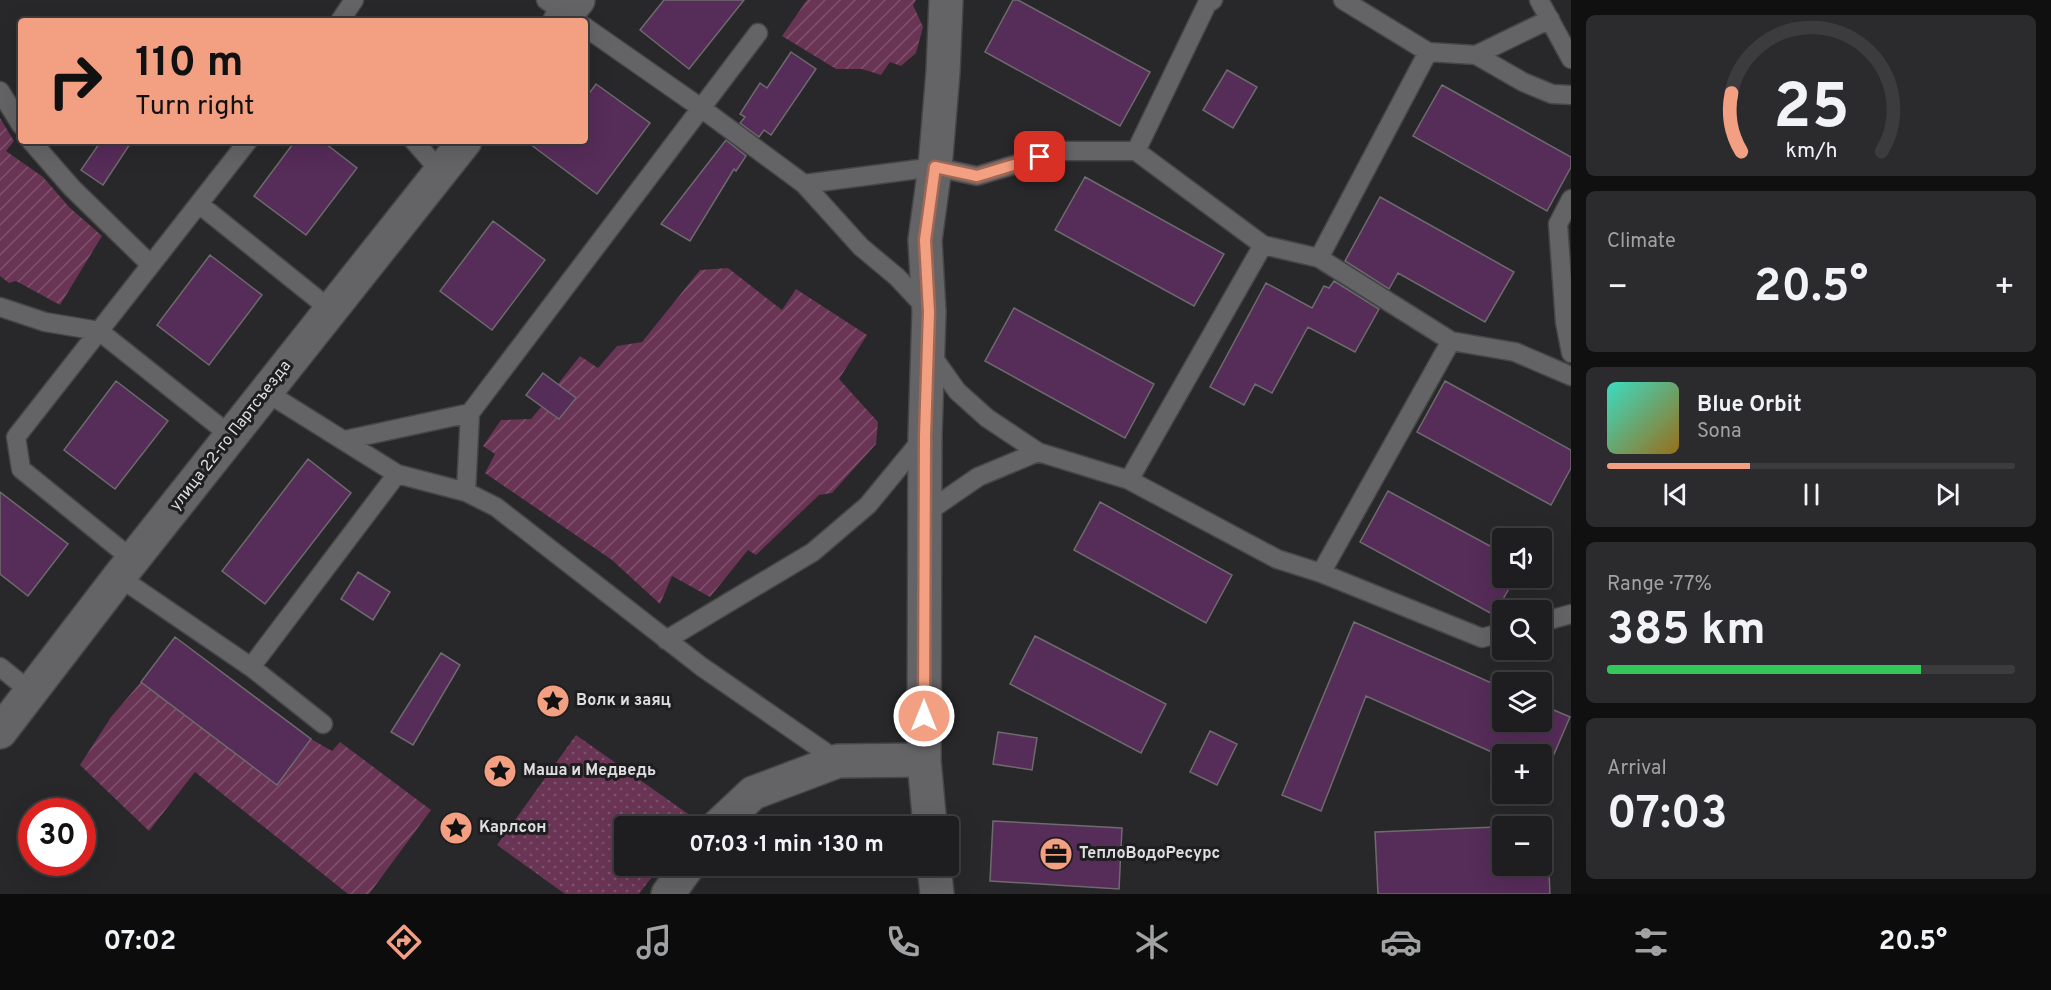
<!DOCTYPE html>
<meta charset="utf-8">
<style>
:root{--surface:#1e1d1f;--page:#2b2a2c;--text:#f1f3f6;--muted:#a1a2a4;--line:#3c3b3d;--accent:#f3a082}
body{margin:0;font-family:Overpass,sans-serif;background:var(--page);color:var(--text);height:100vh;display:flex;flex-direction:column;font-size:22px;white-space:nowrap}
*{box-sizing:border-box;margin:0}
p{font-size:20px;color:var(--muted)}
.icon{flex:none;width:33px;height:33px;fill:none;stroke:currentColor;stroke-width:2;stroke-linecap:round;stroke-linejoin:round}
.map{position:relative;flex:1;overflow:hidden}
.sheet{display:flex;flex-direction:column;gap:15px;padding:15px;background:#101011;width:480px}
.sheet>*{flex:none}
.hud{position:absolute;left:18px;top:18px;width:570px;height:126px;border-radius:6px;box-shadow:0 6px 24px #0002,0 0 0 2px var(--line);background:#f3a082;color:#111;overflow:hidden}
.buttons{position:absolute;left:1492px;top:528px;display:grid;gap:12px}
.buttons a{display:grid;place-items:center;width:60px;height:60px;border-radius:6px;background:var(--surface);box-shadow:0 6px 24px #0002,0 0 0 2px var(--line);font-size:30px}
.speed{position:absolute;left:18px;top:798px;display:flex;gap:12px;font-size:30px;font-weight:700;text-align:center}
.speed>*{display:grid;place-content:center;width:78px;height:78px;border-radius:50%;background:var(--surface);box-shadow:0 6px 24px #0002,0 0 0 2px var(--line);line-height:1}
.speed .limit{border:9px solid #d22;background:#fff;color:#111}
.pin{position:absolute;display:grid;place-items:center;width:51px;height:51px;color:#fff;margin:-26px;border-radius:12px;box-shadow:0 3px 9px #0006}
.me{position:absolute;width:66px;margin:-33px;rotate:0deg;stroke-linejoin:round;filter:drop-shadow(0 0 4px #0008)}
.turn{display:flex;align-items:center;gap:21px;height:126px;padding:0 18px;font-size:27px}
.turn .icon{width:78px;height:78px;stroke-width:2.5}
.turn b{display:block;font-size:42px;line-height:51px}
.big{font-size:45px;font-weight:700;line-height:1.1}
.sheet .tile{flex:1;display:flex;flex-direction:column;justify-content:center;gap:9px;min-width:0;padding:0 21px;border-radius:9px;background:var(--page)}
.sheet .dial{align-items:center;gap:0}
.dial svg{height:156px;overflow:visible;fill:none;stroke:var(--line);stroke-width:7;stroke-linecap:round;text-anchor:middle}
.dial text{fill:var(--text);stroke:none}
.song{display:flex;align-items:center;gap:18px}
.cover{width:72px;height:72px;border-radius:9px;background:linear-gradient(135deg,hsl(170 70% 55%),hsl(40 70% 35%))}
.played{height:6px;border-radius:3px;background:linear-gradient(90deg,var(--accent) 35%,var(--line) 35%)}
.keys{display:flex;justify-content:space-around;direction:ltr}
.heat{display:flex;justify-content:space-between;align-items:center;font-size:33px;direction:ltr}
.charge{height:9px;border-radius:4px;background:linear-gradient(90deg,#34c759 77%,var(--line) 0)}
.trip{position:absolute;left:614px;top:816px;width:345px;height:60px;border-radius:6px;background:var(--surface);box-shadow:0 6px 24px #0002,0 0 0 2px var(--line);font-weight:700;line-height:60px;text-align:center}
.tab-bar{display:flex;height:96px;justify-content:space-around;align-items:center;background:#0c0c0c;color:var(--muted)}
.tab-bar .icon{width:42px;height:42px}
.tab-bar .selected{color:var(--accent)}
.tab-bar b{font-size:27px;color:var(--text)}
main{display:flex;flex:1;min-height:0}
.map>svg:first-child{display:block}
.park{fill:url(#park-dots)}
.garden{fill:url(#garden-furrows)}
.building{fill:#562c59;stroke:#6d6b6d;stroke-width:1.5;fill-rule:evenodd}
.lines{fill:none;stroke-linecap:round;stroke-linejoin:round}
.service-casing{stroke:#464547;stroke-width:21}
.minor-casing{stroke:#464547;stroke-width:36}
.service{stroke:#646366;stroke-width:18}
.minor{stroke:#646366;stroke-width:33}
.route-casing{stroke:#9e6854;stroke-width:15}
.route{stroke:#f3a082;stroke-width:10}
.labels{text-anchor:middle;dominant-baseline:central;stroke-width:6;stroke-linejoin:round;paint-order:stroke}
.street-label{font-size:16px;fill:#dedddf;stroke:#1e1d1f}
.poi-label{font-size:16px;font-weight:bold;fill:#dedddf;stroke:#1e1d1f;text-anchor:start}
</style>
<main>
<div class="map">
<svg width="1571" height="894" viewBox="0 0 1571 894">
<defs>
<pattern id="park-dots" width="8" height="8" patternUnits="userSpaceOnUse" patternTransform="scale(1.5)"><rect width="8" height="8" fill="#6a3555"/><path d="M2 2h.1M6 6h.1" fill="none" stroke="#7f526d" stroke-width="1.8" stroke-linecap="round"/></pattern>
<pattern id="garden-furrows" width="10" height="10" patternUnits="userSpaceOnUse" patternTransform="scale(1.5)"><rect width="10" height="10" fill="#6a3555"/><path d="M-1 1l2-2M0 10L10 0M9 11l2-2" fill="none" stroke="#7f526d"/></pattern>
</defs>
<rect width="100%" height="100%" fill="#282729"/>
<path class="park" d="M576 735 694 818 688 826H624V866H660L639 894H565L497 845Z"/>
<path class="garden" d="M807 0H916L913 5 923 27 916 53 901 66 890 62 881 75 862 69H836L782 36Z
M0 118 14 141 6 151 43 177 69 207 102 236 60 305 16 281 9 283 0 276Z
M728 268 782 310 796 289 867 335 839 379 878 422 876 444 832 493 819 495 756 555 748 550 710 597 672 576 660 604 612 560 485 473 495 454 483 446 501 420 531 419 541 407 559 418 558 384 580 356 598 368 617 346 642 342 700 270Z
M141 682 277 784 311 739 332 751 340 742 431 810 369 894H348L195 772 149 831 80 765 111 717Z"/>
<path class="building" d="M664 0H744L689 69 640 30Z
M1013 0H1018L1150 72 1120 126 985 52Z
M791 52 816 69 771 135 764 130 759 137 740 123 745 117 740 114 760 83 767 88Z
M1227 70 1257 87 1233 128 1203 110Z
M596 84 650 123 597 194 526 141H585V99Z
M1442 85 1571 157V167L1547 211 1413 136Z
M726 140 746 156 736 171 734 169 690 241 661 224Z
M101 141H132L103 185 81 170Z
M295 141H322L357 168 306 235 254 196Z
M1085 177 1224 254 1194 306 1055 230Z
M1380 197 1514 272 1485 322 1398 273 1389 289 1345 261Z
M493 221 545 260 492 330 440 291Z
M210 255 262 295 209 365 157 325Z
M1334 281 1379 309 1355 352 1308 327 1272 393 1255 384 1244 405 1210 387 1266 283 1312 308 1324 286 1329 288Z
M1014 308 1154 384 1125 438 985 361Z
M543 373 576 398 559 419 526 395Z
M116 381 168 421 115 489 64 450Z
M1445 381 1571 450V468L1551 505 1417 432Z
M308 459 351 493 265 604 222 571Z
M1388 491 1503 553V578H1515L1494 615 1360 542Z
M0 492 68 544 28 596 0 574Z
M1100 502 1232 575 1206 623 1074 550Z
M358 572 390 592 373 620 341 599Z
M1354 622 1503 688V722H1542V705L1570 717 1545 775 1542 774V754H1503V757L1366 696 1321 811 1282 795Z
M1035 636 1166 704 1141 753 1010 684Z
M175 637 311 739 277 785 141 682Z
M441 653 460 665 413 745 391 732Z
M1210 731 1237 744 1217 785 1190 772Z
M998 732 1037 738 1032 770 993 764Z
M993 821 1122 828 1119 889 990 881Z
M1547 825 1550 894H1378L1375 832ZM1503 826H1542V866H1503Z"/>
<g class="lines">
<defs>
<path id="service" d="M546 0 573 18
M1213 0 1207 4 1136 151 1263 245 1319 258
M1343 0 1428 52 1476 55 1550 19
M1539 0 1571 59
M340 21 354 0
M585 27 701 108 804 184 861 247 897 277 928 310
M1428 52 1319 258 1451 341 1515 352 1571 376
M1476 55 1523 82 1552 94 1571 95
M0 91 21 125
M31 141 72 188 151 265
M414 141 441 172
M804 184 935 167 977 176 1060 151H1136
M1571 199 1558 224 1565 322 1571 353
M199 204 331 310
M0 307 45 322 99 331 231 436
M1451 341 1321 573 1482 638 1503 632
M930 353 957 391 987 418 1038 452 1129 480 1277 559 1321 573
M266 392 397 474 466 492 496 507 702 667 838 761
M345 440 470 413
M1129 480 1263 245
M466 492 470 413 758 33
M926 513 978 477 1038 452
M133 560 21 469 16 437 248 141
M119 577 251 667 323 724
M1542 622 1571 614
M666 640 813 552 868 505 924 437
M0 667 31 692
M251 667 397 474"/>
<path id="minor" d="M560 21 578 0
M0 732 119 577 465 141
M718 826 753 793 838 761 924 760
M930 826 924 760 925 436 929 312 925 240 935 167 943 72 946 0
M934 866 937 894
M668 894 688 866"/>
</defs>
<use href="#service" class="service-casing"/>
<use href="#minor" class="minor-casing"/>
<use href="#service" class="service"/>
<use href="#minor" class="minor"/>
</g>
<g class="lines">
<defs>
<path id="route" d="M924 716 925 436 929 312 925 240 935 167 977 176 1040 157"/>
</defs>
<use href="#route" class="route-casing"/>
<use href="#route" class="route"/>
</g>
<defs>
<symbol id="sight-disc" viewBox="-11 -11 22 22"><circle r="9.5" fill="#f3a082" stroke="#1e1d1f"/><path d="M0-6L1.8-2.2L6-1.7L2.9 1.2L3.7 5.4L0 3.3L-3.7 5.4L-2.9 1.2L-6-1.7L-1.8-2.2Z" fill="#111"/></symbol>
<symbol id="office-disc" viewBox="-11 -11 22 22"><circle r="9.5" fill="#f3a082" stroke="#1e1d1f"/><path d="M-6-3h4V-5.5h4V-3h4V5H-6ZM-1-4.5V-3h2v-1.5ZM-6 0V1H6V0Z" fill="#111"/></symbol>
</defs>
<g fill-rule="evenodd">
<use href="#sight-disc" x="534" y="682" width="38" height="38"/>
<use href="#sight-disc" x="481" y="752" width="38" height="38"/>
<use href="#sight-disc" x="437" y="809" width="38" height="38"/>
<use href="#office-disc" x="1037" y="835" width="38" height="38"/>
</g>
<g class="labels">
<g class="street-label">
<text transform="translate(231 436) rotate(-52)">улица 22-го Партсъезда</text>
</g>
<g class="poi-label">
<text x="576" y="701">Волк и заяц</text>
<text x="523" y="771">Маша и Медведь</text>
<text x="479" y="828">Карлсон</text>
<text x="1079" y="854">ТеплоВодоРесурс</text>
</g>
</g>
</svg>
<div class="buttons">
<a><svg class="icon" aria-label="sound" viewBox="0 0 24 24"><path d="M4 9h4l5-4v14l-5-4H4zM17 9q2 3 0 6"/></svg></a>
<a><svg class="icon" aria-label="search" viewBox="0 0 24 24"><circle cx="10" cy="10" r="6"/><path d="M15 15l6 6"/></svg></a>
<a><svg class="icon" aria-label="layers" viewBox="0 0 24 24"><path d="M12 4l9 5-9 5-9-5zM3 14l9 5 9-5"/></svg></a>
<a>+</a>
<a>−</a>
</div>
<div class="speed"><div class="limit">30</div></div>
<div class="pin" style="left:1040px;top:157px;background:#d93025"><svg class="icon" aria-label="arrive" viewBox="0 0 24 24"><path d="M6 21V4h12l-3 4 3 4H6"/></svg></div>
<svg class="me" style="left:924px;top:716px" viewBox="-20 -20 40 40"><circle r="17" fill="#f3a082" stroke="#fff" stroke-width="3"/><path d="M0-11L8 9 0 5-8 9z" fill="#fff"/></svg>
<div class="trip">07:03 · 1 min · 130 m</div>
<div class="hud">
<div class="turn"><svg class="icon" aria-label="right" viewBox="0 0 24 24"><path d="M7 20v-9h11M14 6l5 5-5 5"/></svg><div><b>110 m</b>Turn right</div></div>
</div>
</div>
<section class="sheet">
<div class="tile dial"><svg viewBox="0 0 100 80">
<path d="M14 69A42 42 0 1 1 86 69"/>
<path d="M14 69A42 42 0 0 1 9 39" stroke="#f3a082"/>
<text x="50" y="56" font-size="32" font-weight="700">25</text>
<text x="50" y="72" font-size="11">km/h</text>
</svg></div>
<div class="tile"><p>Climate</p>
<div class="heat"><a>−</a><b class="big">20.5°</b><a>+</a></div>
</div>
<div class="tile">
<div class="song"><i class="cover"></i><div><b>Blue Orbit</b><p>Sona</p></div></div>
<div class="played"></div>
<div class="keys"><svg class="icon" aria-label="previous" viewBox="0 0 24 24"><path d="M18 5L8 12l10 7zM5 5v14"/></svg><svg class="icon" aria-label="pause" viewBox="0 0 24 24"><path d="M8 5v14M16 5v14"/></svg><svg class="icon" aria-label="next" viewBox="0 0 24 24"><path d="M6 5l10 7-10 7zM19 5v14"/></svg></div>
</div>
<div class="tile"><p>Range · 77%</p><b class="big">385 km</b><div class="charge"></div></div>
<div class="tile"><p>Arrival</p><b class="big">07:03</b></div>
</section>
</main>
<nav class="tab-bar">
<b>07:02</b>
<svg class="icon selected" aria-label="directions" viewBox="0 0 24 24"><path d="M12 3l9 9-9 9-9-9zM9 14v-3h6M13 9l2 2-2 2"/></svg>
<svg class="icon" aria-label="music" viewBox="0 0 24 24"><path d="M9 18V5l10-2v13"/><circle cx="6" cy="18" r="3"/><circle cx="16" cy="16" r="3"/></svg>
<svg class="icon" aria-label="phone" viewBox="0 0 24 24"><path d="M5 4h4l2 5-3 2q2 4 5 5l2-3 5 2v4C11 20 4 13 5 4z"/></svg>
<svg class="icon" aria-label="climate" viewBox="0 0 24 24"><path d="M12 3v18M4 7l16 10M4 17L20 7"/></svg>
<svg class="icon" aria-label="car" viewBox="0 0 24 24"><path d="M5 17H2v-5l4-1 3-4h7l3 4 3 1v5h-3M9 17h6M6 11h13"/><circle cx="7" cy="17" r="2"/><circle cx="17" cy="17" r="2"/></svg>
<svg class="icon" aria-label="filters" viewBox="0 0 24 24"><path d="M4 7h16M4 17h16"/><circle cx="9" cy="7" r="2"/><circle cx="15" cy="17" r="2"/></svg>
<b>20.5°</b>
</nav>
